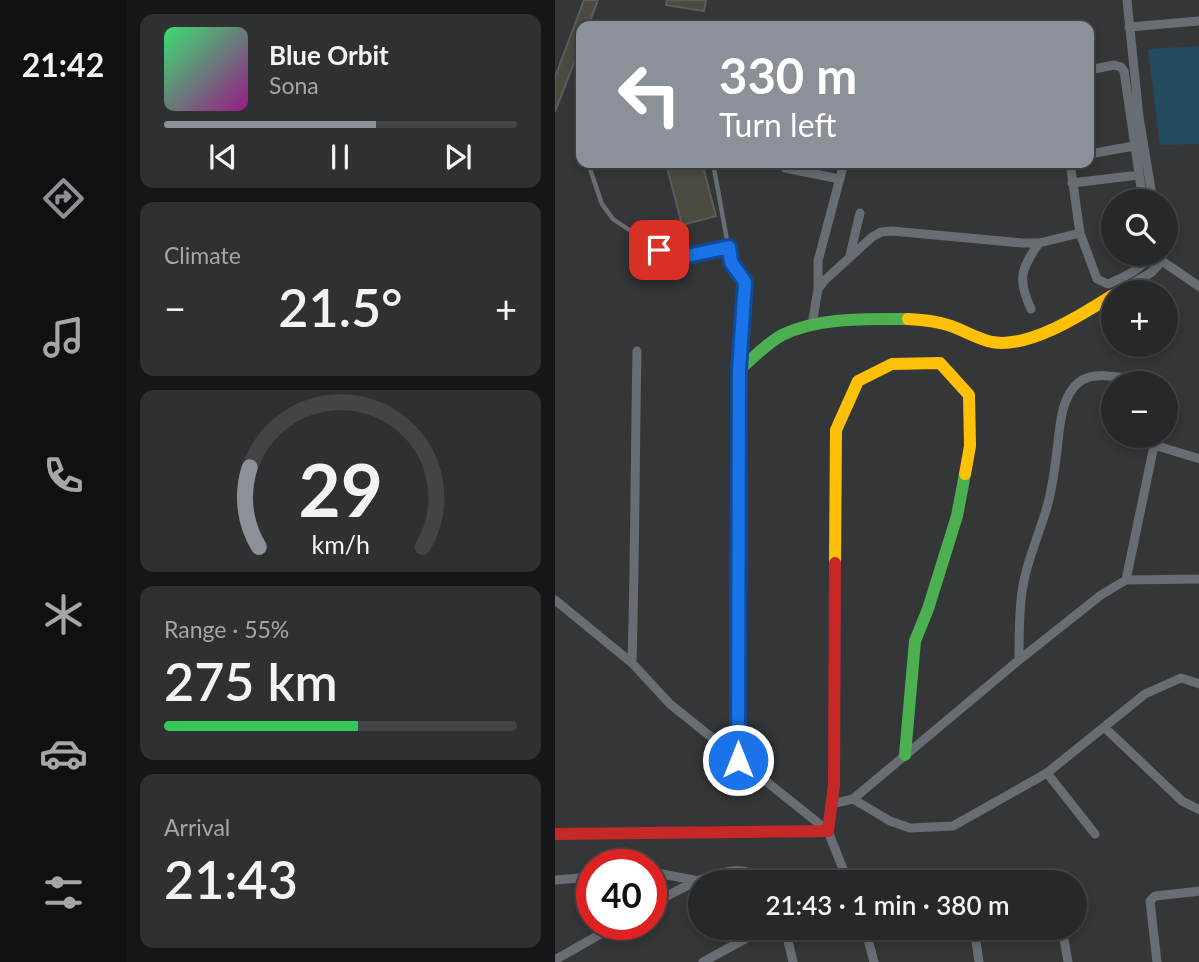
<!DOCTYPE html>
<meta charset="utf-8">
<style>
:root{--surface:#27282a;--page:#2f3032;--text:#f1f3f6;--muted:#a4a6a8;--line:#434447;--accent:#8c9099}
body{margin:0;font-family:Lato,sans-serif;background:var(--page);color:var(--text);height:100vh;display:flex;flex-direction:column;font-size:26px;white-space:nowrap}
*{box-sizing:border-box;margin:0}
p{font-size:23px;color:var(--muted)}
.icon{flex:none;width:38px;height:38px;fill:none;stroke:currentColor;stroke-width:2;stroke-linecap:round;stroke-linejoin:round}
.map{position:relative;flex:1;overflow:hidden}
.sheet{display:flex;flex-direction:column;gap:14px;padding:14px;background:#151617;width:429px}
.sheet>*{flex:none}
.hud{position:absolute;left:21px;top:21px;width:518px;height:147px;border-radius:14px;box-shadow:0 4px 10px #0003,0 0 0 2px var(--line);background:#8c9099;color:#fff;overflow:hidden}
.buttons{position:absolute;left:546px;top:189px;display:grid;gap:14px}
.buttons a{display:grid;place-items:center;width:77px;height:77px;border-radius:50%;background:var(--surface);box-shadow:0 4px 10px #0003,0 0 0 2px var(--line);font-size:35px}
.speed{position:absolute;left:21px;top:849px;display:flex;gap:14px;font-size:35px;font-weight:700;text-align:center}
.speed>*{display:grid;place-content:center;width:91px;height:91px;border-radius:50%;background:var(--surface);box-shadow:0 4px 10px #0003,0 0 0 2px var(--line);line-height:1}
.speed .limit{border:10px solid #d22;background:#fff;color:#111}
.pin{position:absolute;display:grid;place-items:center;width:60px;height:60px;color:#fff;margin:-30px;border-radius:14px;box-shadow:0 4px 10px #0006}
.me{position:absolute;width:77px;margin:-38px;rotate:0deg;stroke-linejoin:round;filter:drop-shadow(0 0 5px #0008)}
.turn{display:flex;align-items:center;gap:24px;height:147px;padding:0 28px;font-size:32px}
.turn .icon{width:91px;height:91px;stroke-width:2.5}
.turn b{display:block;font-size:49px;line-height:60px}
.big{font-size:52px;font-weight:600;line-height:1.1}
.sheet .widget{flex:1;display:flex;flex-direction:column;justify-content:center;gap:10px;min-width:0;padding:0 24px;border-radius:14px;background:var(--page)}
.sheet .dial{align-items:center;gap:0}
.dial svg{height:182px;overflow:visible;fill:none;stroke:var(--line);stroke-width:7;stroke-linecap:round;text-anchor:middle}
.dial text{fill:var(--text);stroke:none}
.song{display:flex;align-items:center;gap:21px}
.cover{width:84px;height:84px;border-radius:10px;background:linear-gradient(135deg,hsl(140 70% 55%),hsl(310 70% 35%))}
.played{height:7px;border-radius:4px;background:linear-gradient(90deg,var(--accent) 60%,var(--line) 60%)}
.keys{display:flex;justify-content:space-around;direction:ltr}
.heat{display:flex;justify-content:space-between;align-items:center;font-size:38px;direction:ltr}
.charge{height:10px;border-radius:5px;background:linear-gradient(90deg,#34c759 55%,var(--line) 0)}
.trip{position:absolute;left:133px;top:870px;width:399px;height:70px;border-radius:35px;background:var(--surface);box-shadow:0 4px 10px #0003,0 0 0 2px var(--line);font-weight:600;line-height:70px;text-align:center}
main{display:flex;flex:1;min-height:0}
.tab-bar{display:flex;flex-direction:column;width:126px;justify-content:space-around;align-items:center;background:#101011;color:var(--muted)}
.tab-bar .icon{width:49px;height:49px}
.tab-bar .selected{color:var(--accent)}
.tab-bar b{font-size:32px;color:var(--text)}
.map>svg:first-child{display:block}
.green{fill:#244a5e}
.building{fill:#4b4b40;stroke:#5b5c5c;stroke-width:2}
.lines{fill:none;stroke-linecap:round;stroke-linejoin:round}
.lane{stroke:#676d72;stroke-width:4.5}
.street{stroke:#676d72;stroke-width:9}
.fast{stroke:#4caf50;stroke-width:12}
.slow{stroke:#ffc107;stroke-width:12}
.jam{stroke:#c62828;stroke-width:12}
.route-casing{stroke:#114b97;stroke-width:18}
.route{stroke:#1a73e8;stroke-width:12}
</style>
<main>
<nav class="tab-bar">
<b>21:42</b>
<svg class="icon selected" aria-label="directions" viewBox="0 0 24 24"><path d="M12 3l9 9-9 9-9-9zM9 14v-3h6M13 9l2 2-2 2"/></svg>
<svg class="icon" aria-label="music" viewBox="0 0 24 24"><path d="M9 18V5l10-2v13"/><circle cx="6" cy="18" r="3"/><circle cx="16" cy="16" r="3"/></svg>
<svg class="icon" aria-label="phone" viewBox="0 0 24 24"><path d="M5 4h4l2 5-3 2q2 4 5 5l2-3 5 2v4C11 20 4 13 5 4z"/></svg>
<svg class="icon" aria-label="climate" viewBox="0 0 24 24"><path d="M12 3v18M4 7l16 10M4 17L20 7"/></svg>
<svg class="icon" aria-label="car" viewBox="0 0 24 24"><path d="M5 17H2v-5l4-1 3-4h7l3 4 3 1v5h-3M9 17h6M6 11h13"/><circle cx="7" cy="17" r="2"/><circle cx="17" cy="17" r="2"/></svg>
<svg class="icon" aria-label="filters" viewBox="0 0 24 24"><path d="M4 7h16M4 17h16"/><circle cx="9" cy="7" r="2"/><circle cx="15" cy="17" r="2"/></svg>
</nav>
<section class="sheet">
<div class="widget">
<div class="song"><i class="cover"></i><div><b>Blue Orbit</b><p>Sona</p></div></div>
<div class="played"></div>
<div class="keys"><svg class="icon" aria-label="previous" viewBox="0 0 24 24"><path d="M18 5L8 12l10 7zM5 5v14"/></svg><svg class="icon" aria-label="pause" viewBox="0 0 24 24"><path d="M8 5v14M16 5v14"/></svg><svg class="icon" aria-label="next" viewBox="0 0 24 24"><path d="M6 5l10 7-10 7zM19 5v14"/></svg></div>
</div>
<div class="widget"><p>Climate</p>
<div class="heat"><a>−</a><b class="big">21.5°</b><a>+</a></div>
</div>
<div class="widget dial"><svg viewBox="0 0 100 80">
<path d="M14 69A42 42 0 1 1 86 69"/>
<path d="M14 69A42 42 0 0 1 10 34" stroke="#8c9099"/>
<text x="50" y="56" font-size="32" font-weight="700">29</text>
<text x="50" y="72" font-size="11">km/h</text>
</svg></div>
<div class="widget"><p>Range · 55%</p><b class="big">275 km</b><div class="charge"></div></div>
<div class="widget"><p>Arrival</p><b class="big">21:43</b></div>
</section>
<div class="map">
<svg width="645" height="962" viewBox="0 0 645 962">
<rect width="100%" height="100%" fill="#343638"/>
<path class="green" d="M645 46 644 144 605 145 593 49Z"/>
<path class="building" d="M29 0H43L33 26H26V45L0 112V77Z
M112 0H151L149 11 111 5Z
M111 163H147L161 216 127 225Z"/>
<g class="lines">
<path class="lane" d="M33 163 47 204 58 219 104 250 133 256 174 247
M158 163 176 262 190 282 184 366"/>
<path class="street" d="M572 0 584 117 598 201
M574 27 645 21
M534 70 559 65 566 67 569 71 588 201
M534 154 579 146
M515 163 525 233 542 279 553 284C566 279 591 267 595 254
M230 168 285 179
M517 183 584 175
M295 255 305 213
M607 261 645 287
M263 289V261L289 163
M563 292 597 272 607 261 606 254
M476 309C462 279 466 269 484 243
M257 325 263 289 270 280 317 237 326 232 337 231 467 243H484L525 233
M599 445 645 459
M571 580 601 436
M0 600 77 663 115 704 273 831 293 882
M464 660C464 640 464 620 466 600 469 567 483 538 492 507 499 483 501 458 504 433 506 416 509 395 523 383 541 368 575 380 596 383
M77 663C80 559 80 455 82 351
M549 727 627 801 645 810
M492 773 540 834
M298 799 335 821 355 828 398 826 492 773 590 694 626 678 645 684
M276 804 298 799 464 660 546 595 571 580 645 579
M96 872 139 880
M291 876 405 877 409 882
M0 880 37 877
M96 905C117 893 173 860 197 874 200 876 202 879 205 882
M230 928 238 962
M310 928 319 962
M419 928 424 962
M507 928 513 962
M420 930 448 928
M0 960 63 924
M148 962 210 928
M602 962 595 901 600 896 645 891"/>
<path class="fast" d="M350 755 360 641 373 609 402 516 410 474
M183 760 184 370C198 358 211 344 227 335 264 317 313 319 353 319"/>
<path class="slow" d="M353 319C368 320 382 321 396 326 410 331 423 339 437 342 474 349 528 314 558 295
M280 563 281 430 303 381 337 364 385 363 414 395 415 446 410 474"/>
<path class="jam" d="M0 834 273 831 279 785 280 563"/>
</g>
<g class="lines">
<defs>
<path id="route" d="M104 250 132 256 174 247 176 262 190 282 184 370 183 760"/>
</defs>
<use href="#route" class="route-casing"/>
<use href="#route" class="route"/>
</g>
</svg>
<div class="buttons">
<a><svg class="icon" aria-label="search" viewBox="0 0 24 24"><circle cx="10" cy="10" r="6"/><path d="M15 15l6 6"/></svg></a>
<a>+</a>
<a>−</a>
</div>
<div class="speed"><div class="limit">40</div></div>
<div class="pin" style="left:104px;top:250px;background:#d93025"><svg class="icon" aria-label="arrive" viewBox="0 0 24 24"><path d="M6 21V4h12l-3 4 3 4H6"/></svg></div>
<svg class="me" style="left:183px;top:760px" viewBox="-20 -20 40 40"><circle r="17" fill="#1a73e8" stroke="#fff" stroke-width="3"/><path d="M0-11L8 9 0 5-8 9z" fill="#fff"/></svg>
<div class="trip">21:43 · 1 min · 380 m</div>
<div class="hud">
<div class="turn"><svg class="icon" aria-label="left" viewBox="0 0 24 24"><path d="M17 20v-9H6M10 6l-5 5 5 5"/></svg><div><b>330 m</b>Turn left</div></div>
</div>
</div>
</main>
